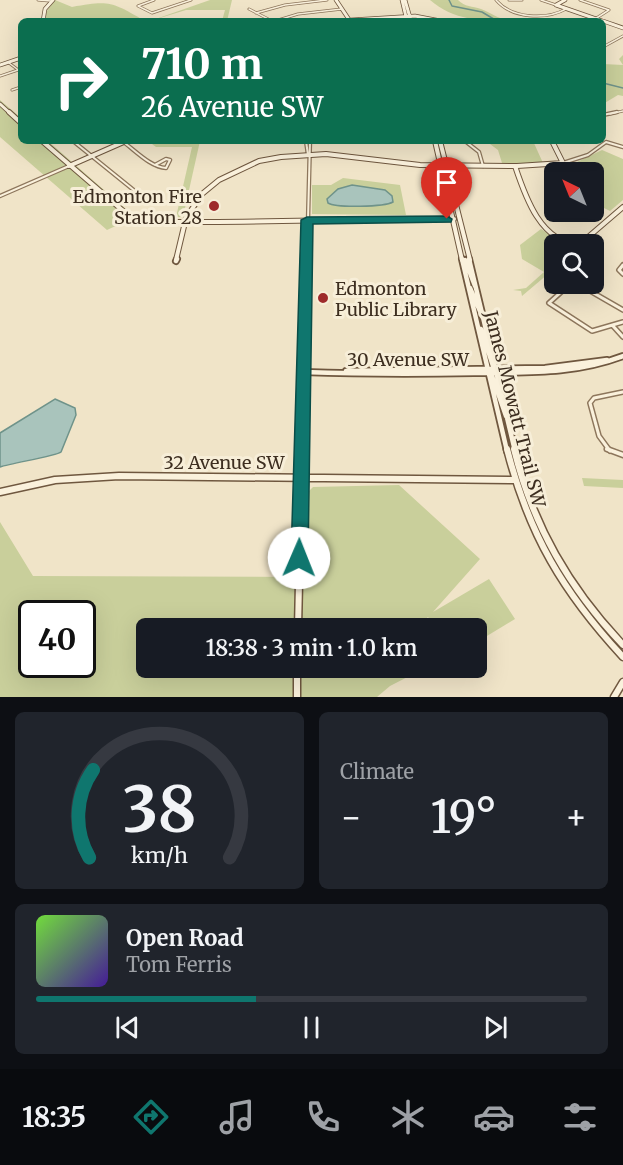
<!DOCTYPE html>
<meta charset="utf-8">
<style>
:root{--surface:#171b24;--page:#20242c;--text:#f1f3f6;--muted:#9ea1a6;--line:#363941;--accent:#0f766e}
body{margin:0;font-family:Merriweather,serif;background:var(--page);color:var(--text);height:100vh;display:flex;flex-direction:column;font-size:22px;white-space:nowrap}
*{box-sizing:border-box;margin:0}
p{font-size:20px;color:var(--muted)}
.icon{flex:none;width:33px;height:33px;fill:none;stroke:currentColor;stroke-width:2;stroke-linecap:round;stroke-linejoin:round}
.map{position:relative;height:697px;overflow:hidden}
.panel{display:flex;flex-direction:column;gap:15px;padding:15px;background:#0d0f14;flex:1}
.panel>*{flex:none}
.banner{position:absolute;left:18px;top:18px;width:588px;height:126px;border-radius:9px;box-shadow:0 6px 24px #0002;background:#0b6e4f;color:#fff;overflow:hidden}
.needle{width:39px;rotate:317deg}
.buttons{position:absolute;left:544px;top:162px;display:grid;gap:12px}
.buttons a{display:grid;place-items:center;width:60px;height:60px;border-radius:9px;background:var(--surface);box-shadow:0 6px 24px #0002;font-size:30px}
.speed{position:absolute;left:18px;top:600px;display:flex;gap:12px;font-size:30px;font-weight:700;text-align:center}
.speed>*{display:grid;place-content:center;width:78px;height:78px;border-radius:50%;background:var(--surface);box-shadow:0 6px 24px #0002;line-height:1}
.speed .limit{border:3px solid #111;border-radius:9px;background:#fff;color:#111}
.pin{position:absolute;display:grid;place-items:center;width:51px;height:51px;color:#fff;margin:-62px -26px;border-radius:50% 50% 50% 0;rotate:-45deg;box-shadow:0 0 6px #0007}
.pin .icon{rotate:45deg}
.me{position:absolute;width:66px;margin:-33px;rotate:1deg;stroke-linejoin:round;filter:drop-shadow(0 0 4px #0008)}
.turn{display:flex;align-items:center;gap:21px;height:126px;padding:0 24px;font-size:27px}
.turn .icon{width:78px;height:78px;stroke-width:2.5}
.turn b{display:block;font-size:42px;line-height:51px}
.big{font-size:45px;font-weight:600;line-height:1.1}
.panel .widget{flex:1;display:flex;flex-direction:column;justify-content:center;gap:9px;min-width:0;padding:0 21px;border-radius:9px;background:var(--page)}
.panel .dial{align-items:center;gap:0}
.dial svg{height:156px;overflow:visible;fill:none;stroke:var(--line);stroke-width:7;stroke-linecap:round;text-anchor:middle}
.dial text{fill:var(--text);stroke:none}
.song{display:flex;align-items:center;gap:18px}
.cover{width:72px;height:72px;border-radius:9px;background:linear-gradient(135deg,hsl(100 70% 55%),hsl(260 70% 35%))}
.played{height:6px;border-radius:3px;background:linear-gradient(90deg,var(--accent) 40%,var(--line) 40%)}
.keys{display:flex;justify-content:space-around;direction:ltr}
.heat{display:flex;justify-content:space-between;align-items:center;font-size:33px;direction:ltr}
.panel .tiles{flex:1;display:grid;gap:15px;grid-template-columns:1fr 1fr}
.widget:last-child{grid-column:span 2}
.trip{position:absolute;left:136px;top:618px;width:351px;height:60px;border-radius:9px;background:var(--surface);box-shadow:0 6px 24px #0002;font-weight:600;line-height:60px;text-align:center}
.dock{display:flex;height:96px;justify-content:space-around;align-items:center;background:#090b0e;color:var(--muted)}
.dock .icon{width:42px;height:42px}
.dock .selected{color:var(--accent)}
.dock b{font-size:27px;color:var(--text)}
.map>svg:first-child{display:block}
.green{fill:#c9cf9b;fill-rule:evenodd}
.water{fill:#a9c4bc;stroke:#6f938a;stroke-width:1.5}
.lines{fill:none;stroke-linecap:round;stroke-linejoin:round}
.stream{stroke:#6f938a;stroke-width:1.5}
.street-far3-casing{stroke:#8d765c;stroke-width:3}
.street-far2-casing{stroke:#8d765c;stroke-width:4.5}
.street-far1-casing{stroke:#8d765c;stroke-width:6}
.street-casing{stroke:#8d765c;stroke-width:7}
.secondary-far3-casing{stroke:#6f573f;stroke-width:4.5}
.secondary-far2-casing{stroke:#6f573f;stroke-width:6}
.secondary-far1-casing{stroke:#6f573f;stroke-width:8}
.secondary-casing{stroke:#6f573f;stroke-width:9}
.street-far3{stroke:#faf1dc;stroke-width:1.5}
.street-far2{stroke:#faf1dc;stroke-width:2}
.street-far1{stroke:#faf1dc;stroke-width:3}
.street{stroke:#faf1dc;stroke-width:4}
.secondary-far3{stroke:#faf1dc;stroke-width:3}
.secondary-far2{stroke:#faf1dc;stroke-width:4}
.secondary-far1{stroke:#faf1dc;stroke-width:4.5}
.secondary{stroke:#faf1dc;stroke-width:6}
.route{fill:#0f766e;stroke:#0a4d48;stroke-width:1.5}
.poi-dot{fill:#9e2a2b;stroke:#f7eed8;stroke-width:2}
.labels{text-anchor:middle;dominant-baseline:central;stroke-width:6;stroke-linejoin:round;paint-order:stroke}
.poi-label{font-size:18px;fill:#3d2e20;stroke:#f7eed8;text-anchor:end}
.street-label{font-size:18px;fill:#3d2e20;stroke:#f7eed8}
</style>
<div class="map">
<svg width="623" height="697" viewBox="0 0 623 697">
<rect width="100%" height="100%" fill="#f0e4c8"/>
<path class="green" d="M55 0 72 7C110 0 112 2 145 21H46V12Z
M210 0H232L227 21H222L225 10H186L150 21Z
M430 0H458C465 7 472 6 481 9 494 14 495 18 512 21 483 21 454 21 430 0Z
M623 55V96L618 95 603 104V64L623 65 619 59Z
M0 100 21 118V141H48L135 217 107 230 0 137Z
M148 141 157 144H192L193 141H200L183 217H176L192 147H156Z
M486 141H533L543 163H502L498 150Z
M602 150 623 159V200L610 211 594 203V172H555V175L549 168 577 162Z
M343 178 400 185 406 215 312 214V185H331Z
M541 229 565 244H555V268L522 296 521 291 513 290 526 288 544 272 522 259 520 245Z
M582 478 623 480V488L584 486Z
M399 485 480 559 433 612 489 579 515 619 477 642V628H435L428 617 425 620 430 628H147V668H425L390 686 377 697H0V522L33 576 306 577 309 491 313 487ZM32 614H82V664H32Z"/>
<path class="water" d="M352 185 385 190 392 196 393 202C384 207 336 208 328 203L327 199 338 189Z
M55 399 75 408 76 415 61 452C56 456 12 463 0 467V433Z"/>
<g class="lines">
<path class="stream" d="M449 0 452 6 482 12 497 21
M603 83 623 88"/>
<defs>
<path id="street-far3" d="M38 0 51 1
M154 0 138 6 152 13 191 0
M496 0C512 19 546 20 566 9
M509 0H522
M541 0 556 5
M580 0 609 10
M249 9 272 21
M256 13 285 5 327 0
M595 19 609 10
M275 21 298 14 342 9
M603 47 623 36
M9 63 21 72
M0 76 18 70
M12 90 21 87
M610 114 623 111"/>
<path id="street-far2" d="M603 115 617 112
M73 141 146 200
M122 141C135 150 150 167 166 168L170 160 166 159 155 165
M306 141 308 155
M465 141 479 152 483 166
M563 163 588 155 606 142 623 147
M157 193 161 194 157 203 146 200Z
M0 196 69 166
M307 260 310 141"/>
<path id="street-far1" d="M623 265 619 270 623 274
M570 284 549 303 592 331 623 322
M578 284 623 310
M613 326 623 337
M304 372 307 259
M610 451 599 436 590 403 594 398 623 392"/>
<path id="street" d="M607 449 623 455"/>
<path id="secondary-far3" d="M336 0 350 21
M402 0 407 21
M405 0 411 21
M556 5 602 21
M556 5 565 0
M350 20 415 16 441 21
M43 21 45 9 53 0
M603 21 623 28
M0 65 21 58
M0 104 11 114"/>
<path id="secondary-far2" d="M9 112 21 123
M42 141 136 222C242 223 348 219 454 219
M435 141 462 260
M440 141 470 260
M69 166 126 141
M515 166C525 196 541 244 580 244L623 207
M176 260 186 218 202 194 219 180 259 161 281 157 326 154 420 165 517 166 563 163 552 141"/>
<path id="secondary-far1" d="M462 259 507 451
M469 259 515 451
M465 260 475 286
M176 261 177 259
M470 288 483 318
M481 329 494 369
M346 371 545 368 607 360
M491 373 506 416
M302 451 304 372C361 374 417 374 474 373 526 372 573 375 623 356"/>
<path id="secondary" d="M507 449C529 535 563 592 623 657
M514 449C533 526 569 588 623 645
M0 492 55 480 119 476 515 480
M298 628 302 449
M297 668V697
M614 697 623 682"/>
</defs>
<use href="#street-far3" class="street-far3-casing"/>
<use href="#street-far2" class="street-far2-casing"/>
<use href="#street-far1" class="street-far1-casing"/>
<use href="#street" class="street-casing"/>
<use href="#secondary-far3" class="secondary-far3-casing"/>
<use href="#secondary-far2" class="secondary-far2-casing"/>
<use href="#secondary-far1" class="secondary-far1-casing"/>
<use href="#secondary" class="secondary-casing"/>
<use href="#street-far3" class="street-far3"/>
<use href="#street-far2" class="street-far2"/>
<use href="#street-far1" class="street-far1"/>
<use href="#street" class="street"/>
<use href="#secondary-far3" class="secondary-far3"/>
<use href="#secondary-far2" class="secondary-far2"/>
<use href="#secondary-far1" class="secondary-far1"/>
<use href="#secondary" class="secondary"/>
</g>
<path class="route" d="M447 216 452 219 451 222 313 224 308 558 306 565 299 567 293 565 291 558 301 220 307 217Z"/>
<g class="poi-dot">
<circle cx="214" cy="206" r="6"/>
<circle cx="323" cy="298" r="6"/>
</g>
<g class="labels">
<g class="poi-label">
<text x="202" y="196">Edmonton Fire<tspan x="202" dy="21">Station 28</tspan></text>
<text x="335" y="288" text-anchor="start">Edmonton<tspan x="335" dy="21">Public Library</tspan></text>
</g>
<g class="street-label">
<text x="408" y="359">30 Avenue SW</text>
<text transform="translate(515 409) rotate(76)">James Mowatt Trail SW</text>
<text x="224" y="462">32 Avenue SW</text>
</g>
</g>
</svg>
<div class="buttons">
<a><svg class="needle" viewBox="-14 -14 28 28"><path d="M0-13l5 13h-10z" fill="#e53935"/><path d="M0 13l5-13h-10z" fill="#9ea1a6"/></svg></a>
<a><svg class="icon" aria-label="search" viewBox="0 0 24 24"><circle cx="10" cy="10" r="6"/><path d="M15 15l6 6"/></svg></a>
</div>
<div class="speed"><div class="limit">40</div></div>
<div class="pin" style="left:447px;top:219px;background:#d93025"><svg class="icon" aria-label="arrive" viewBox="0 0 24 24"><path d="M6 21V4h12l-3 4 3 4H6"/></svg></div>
<svg class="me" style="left:299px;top:558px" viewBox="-20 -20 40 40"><circle r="19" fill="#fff"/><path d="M0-13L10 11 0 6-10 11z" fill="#0f766e"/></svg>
<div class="trip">18:38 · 3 min · 1.0 km</div>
<div class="banner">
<div class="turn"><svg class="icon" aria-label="right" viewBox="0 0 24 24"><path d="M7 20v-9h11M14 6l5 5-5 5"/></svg><div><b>710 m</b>26 Avenue SW</div></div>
</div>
</div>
<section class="panel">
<div class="tiles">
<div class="widget dial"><svg viewBox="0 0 100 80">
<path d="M14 69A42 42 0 1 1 86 69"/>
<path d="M14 69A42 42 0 0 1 16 24" stroke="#0f766e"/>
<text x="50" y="56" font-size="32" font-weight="700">38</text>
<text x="50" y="72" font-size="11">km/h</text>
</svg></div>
<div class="widget"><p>Climate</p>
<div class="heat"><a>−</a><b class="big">19°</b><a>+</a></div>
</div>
<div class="widget">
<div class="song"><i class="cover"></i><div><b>Open Road</b><p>Tom Ferris</p></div></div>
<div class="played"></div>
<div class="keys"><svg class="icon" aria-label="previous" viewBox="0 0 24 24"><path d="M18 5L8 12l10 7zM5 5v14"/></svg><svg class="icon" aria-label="pause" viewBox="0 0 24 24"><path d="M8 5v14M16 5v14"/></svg><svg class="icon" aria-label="next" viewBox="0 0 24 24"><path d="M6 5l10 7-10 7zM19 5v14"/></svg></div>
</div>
</div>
</section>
<nav class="dock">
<b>18:35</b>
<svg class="icon selected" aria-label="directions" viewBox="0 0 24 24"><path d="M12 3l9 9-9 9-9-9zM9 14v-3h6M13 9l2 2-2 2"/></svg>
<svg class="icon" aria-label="music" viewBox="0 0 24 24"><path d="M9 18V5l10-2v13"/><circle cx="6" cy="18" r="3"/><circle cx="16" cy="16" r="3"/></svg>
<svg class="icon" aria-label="phone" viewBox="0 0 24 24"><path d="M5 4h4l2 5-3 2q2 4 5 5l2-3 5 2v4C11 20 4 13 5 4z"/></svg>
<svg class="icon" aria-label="climate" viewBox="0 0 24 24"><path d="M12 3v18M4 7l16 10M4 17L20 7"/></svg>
<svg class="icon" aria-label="car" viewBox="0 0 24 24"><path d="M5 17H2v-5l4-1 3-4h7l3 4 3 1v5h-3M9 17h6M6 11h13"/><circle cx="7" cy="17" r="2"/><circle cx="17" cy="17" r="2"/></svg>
<svg class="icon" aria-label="filters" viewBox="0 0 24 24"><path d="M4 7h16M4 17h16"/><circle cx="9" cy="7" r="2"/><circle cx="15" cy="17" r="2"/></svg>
</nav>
